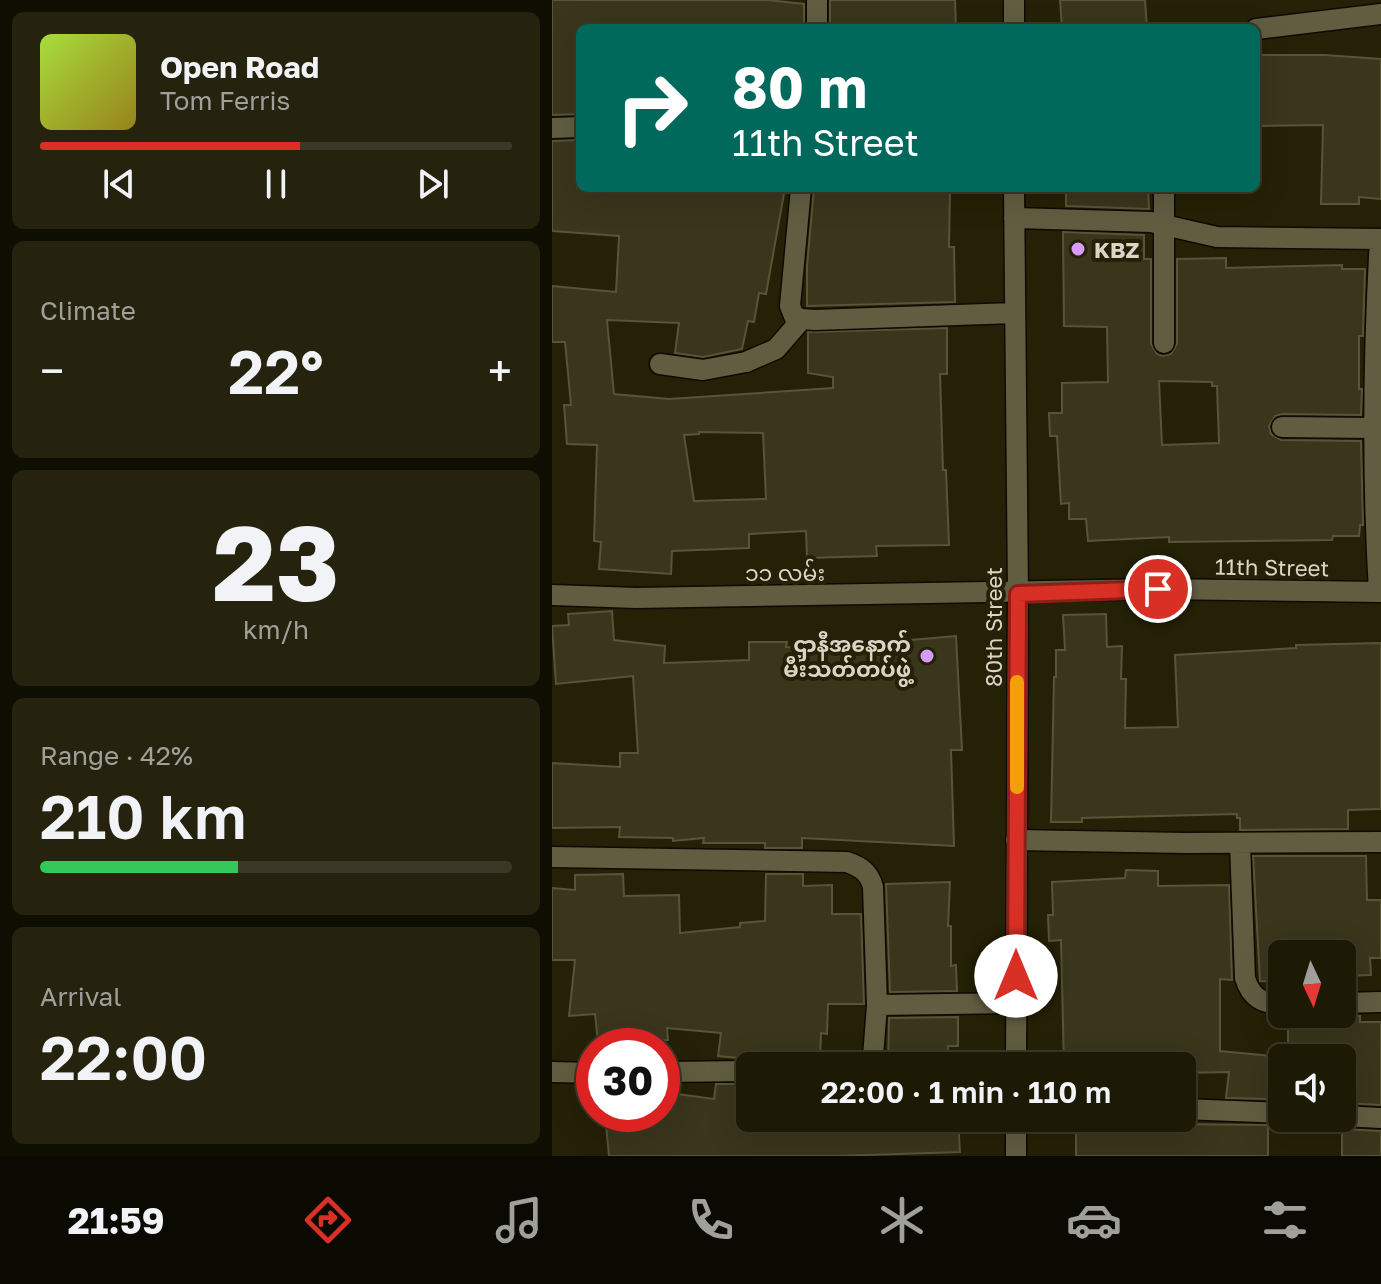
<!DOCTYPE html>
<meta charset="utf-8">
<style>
:root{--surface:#1c1904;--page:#25220e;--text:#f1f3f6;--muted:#a0a09a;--line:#3a3826;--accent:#d93025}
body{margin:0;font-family:"Golos Text","Noto Sans Myanmar",sans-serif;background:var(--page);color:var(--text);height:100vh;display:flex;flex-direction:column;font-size:30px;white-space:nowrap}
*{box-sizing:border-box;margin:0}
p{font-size:26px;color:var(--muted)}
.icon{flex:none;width:44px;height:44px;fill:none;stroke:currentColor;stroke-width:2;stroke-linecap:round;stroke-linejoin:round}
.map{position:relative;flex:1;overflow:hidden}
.panel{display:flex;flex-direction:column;gap:12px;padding:12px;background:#0f0e02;width:552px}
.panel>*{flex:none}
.banner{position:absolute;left:24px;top:24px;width:684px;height:168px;border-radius:12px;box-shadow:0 8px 32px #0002,0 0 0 2px var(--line);background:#00695c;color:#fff;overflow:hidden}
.needle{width:52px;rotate:176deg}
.buttons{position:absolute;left:716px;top:940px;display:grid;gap:16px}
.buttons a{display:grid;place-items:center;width:88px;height:88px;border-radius:12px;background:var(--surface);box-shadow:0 8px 32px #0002,0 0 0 2px var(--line);font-size:40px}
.speed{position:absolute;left:24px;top:1028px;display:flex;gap:16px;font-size:40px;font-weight:700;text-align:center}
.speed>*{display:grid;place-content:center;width:104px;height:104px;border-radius:50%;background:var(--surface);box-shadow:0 8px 32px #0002,0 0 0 2px var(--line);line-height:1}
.speed .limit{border:12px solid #d22;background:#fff;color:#111}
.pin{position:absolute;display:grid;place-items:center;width:68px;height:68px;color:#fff;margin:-34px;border:4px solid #fff;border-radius:50%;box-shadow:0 2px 8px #0007}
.me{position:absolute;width:88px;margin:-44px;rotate:0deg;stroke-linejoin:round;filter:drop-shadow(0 0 6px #0008)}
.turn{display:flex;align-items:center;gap:28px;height:168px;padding:0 24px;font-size:36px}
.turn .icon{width:104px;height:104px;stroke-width:2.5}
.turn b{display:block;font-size:56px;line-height:68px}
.big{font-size:60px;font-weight:600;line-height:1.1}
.panel .tile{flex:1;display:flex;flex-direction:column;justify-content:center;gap:12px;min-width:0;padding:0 28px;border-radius:12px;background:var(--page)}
.panel .dial{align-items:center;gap:0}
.dial b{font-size:104px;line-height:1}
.song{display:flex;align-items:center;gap:24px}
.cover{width:96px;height:96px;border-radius:12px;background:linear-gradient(135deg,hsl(80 70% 55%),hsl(50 70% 35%))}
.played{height:8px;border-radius:4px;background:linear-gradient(90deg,var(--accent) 55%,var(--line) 55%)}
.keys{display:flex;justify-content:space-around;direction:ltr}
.heat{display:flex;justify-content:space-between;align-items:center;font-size:44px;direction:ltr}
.charge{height:12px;border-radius:6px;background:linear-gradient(90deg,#34c759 42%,var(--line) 0)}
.trip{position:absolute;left:184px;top:1052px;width:460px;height:80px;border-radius:12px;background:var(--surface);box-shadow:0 8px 32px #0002,0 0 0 2px var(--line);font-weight:600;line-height:80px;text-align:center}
.tab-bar{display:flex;height:128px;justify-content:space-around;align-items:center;background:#0b0a02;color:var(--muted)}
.tab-bar .icon{width:56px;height:56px}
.tab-bar .active{color:var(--accent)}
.tab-bar b{font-size:36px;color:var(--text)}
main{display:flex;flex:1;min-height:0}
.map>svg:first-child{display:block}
.building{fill:#3a361c;stroke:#585438;stroke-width:2;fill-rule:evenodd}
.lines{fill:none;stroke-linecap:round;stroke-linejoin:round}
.minor-casing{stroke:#0e0a00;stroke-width:23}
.minor{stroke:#615d41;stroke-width:20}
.route-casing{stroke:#8d1f18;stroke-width:20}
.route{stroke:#d93025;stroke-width:14}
.slow{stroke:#f59e0b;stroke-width:14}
.poi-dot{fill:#d59cfb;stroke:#252106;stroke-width:3}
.labels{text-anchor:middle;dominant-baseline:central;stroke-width:8;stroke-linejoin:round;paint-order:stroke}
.poi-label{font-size:22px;font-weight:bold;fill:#d9d6c7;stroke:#252106;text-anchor:start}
.street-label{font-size:22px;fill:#d9d6c7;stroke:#252106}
</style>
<main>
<section class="panel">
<div class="tile">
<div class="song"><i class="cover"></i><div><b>Open Road</b><p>Tom Ferris</p></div></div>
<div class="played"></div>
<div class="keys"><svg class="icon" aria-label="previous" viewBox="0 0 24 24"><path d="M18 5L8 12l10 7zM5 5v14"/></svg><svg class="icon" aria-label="pause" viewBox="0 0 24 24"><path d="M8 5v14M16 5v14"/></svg><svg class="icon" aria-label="next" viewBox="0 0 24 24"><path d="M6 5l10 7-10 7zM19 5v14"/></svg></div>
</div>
<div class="tile"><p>Climate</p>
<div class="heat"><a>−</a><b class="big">22°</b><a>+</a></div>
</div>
<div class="tile dial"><b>23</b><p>km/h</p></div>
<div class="tile"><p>Range · 42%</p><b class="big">210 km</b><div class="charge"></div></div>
<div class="tile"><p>Arrival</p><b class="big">22:00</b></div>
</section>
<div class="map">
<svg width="829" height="1156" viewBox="0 0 829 1156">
<rect width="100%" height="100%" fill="#252106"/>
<path class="building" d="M0 0H216L252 4V28H111V25L28 28V114L0 115Z
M278 0H403L404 28H278Z
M508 0H593L595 28H510Z
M704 55H773L829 59V199L807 197V204H769L771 125 704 126Z
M27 140 25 188H233L214 294 207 293 202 322 196 321 190 349 151 357 123 353 127 323 55 320 62 394 117 399 281 388V377L256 373V332L395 328V374H388L391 470H394L397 545 324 546 325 556 255 558 254 531 197 534V548L120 551 119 574 47 569 49 542 42 541 45 445 15 444 12 405H19L13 342H0V286L64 292 67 236 0 231V141ZM147 432 211 433 214 499 142 501 132 435 147 434Z
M262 188H398L397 247H402L403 302 255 306V266Z
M514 188H596L597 209 514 206Z
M511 232 592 235V259H599V344L605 354 611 356 619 354 625 344V259L674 258V268L790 265V269H813L811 336H807V389H810L809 415 730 414 723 416 717 426 719 434 729 440 809 441 811 525H808L807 536H781L780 540 617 542V537L536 541 534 519H517V503L509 504 505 436H498L497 413H510V383L556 382 555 327 512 326ZM607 381 660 382V386H665L667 443 610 445Z
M60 611 62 640 113 646 112 663 197 660V642H235L234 647 312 649V644L404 636 410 750H399L402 846 250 838V848H213V843H151L152 838 121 841V838L67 837 68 827 0 828V763L68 767V753H86L81 676 4 684 0 626 17 625 16 614Z
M554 614 555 647 570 646 569 679H574L573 728 626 727 623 655 744 648V645L829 643V809L796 810V829L688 830V818H685V814L530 818V822H499L502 677H504V650H513L511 615Z
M701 856H814L815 900H829V958H818L819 975 790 976V954H730V982L708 981Z
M574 870 606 871V886L677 885 680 980 668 979V1051L730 1057V1095H719L716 1099 674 1098 677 1072 630 1073V1066H625V1064L512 1066 509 940 497 941 496 915H501L500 882 573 878Z
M71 874 72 896 127 895 128 933 188 927V923L213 921 214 874H251V886L280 885V914H309L312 1004H276L275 1034 269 1033 268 1062 249 1061V1066L217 1065V1061L166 1056 169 1033 115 1028 116 1040 46 1042 43 1014 17 1016 23 960H0V888L23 890V875Z
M398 882 396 926H399V966L404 965 405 991 338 992 334 884Z
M739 1014 808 1016V1022H829V1105L790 1103V1058H736V1016Z
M406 1017V1046H396L397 1066H336L337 1018Z
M164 1084H198V1118H406L408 1152 285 1156H57L53 1114H110V1092L162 1099Z
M625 1124 716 1125V1156H524V1126Z
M790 1129 829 1131V1156H790Z"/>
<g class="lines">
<defs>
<path id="minor" d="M265 28V0
M462 28V0
M704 29 829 14
M0 128 28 127
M249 188 238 306 242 316 250 319 262 320 462 313
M462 188 466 594 464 1066
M462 218 599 222 665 237 829 239
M612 343V188
M108 364 151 370 194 362 224 349 250 319
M730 427 821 428 829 431
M827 592C820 474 821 357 828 239
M0 595 84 598 606 589 829 592
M464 840 634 843 829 842
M688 843 693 978C699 998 710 1003 730 1005
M0 857 295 862C309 867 317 872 321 887L325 1005 321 1057 313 1066
M790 1003 829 1002
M325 1005 464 1003
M0 1072 42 1073
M110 1072 198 1071
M630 1109 730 1113
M790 1116 829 1118
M464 1156V1118"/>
</defs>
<use href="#minor" class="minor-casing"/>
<use href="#minor" class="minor"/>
</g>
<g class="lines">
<defs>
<path id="route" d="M464 976 466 594 606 589"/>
</defs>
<use href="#route" class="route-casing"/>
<use href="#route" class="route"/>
<path class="slow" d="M465 787V682"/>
</g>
<g class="poi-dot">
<circle cx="526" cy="249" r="8"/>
<circle cx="375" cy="656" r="8"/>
</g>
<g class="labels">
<g class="poi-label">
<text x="542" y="249">KBZ</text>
<text x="359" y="643" text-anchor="end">ဌာနီအနောက်<tspan x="359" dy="25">မီးသတ်တပ်ဖွဲ့</tspan></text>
</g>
<g class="street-label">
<text transform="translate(720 567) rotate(1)">11th Street</text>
<text x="233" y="572">၁၁ လမ်း</text>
<text transform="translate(441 627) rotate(-90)">80th Street</text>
</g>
</g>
</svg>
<div class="buttons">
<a><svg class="needle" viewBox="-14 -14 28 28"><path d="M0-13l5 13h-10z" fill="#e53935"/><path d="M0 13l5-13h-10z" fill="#a0a09a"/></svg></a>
<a><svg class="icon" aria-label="sound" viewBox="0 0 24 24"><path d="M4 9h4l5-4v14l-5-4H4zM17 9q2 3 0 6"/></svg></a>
</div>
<div class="speed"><div class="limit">30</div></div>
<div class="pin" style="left:606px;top:589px;background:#d93025"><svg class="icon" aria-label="arrive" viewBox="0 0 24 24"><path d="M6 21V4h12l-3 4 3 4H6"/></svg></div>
<svg class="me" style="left:464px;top:976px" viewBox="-20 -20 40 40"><circle r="19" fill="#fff"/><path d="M0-13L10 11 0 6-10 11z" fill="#d93025"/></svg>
<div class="trip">22:00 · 1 min · 110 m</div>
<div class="banner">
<div class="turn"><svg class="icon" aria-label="right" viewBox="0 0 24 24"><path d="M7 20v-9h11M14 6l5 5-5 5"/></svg><div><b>80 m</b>11th Street</div></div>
</div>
</div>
</main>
<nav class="tab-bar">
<b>21:59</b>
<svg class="icon active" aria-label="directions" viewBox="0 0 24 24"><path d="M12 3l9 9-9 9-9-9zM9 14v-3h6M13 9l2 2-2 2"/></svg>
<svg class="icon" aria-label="music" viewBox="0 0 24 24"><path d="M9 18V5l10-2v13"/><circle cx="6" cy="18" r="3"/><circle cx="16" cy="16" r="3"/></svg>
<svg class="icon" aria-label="phone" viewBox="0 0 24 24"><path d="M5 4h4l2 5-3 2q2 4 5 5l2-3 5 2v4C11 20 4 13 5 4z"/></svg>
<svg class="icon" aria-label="climate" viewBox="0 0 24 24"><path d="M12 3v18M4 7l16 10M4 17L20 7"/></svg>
<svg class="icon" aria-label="car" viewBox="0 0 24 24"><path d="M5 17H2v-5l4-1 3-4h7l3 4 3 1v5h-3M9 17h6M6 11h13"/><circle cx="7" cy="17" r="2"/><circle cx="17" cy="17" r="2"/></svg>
<svg class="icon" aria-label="filters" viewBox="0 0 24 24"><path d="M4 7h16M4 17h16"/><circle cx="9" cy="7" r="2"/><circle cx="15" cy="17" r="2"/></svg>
</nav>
